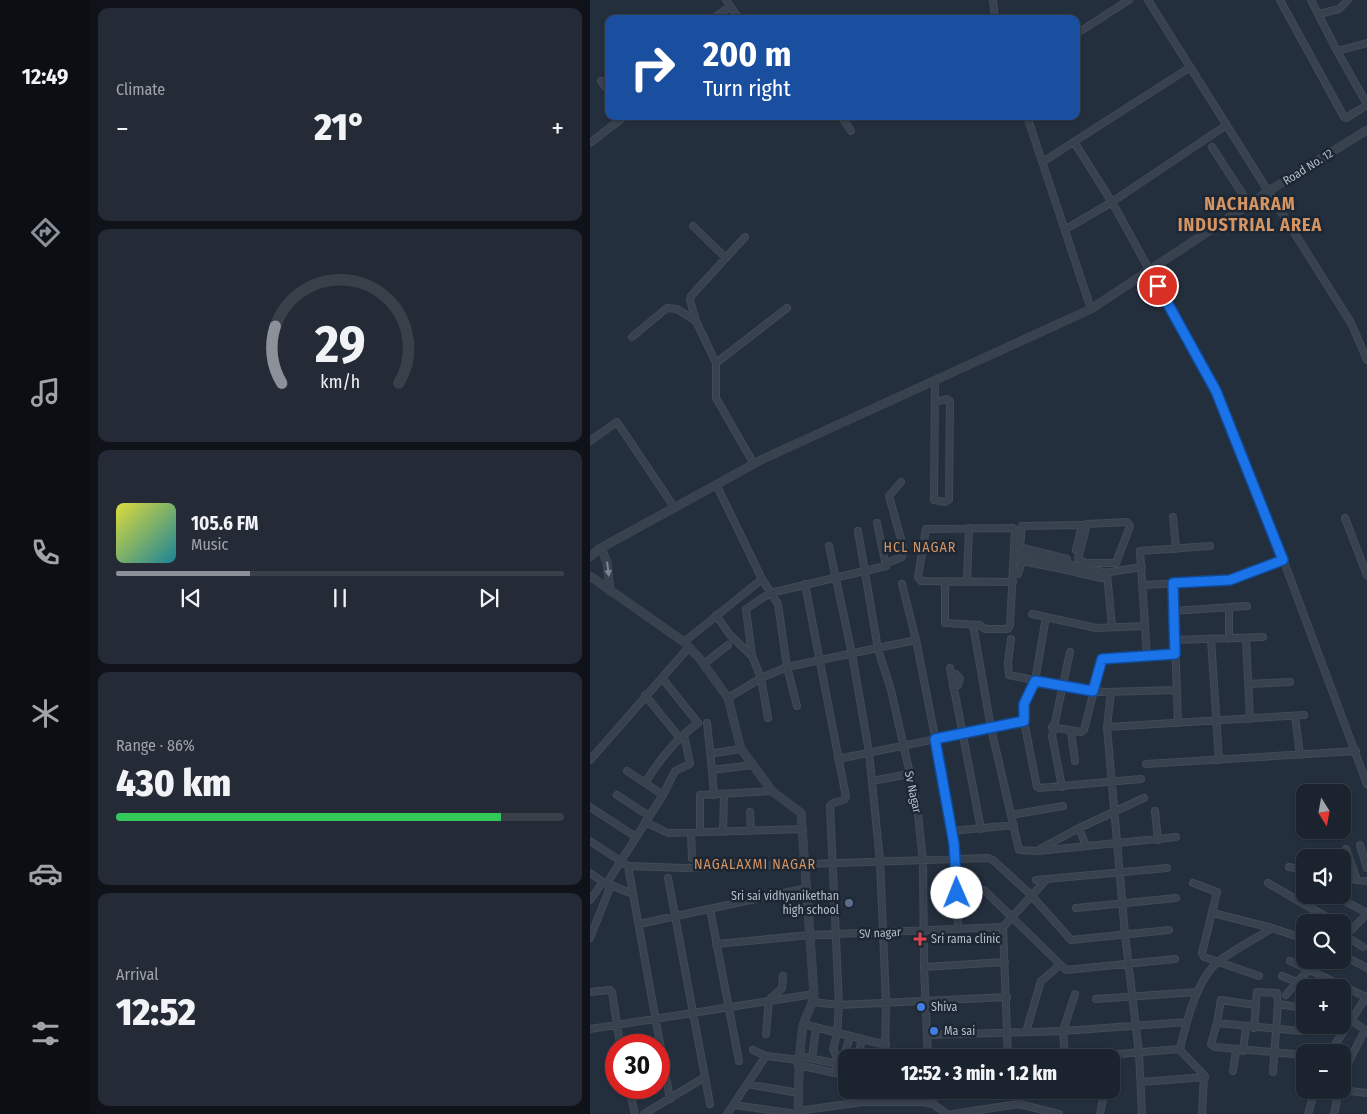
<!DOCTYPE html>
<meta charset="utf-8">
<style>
:root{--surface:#1b232e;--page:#242b36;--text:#f1f3f6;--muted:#a0a4aa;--line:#39404a;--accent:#8c9099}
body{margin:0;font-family:"Fira Sans Condensed",sans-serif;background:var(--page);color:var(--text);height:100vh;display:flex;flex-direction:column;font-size:19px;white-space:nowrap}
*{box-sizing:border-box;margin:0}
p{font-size:16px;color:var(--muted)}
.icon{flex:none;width:28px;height:28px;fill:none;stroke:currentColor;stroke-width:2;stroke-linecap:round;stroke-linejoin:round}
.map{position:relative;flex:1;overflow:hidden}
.panel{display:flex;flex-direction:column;gap:8px;padding:8px;background:#0f1319;width:500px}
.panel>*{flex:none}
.banner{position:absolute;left:15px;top:15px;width:475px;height:105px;border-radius:10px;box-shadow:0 1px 4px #0004,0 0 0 1px var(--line);background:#1a4fa0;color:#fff;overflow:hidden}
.needle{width:32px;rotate:169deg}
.fabs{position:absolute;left:706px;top:784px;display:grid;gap:10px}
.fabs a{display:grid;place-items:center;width:55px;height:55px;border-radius:10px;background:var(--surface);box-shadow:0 1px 4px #0004,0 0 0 1px var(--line);font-size:25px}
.speed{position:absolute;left:15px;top:1034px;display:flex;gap:10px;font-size:25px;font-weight:700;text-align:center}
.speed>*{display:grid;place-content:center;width:65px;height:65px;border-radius:50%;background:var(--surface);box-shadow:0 1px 4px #0004,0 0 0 1px var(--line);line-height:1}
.speed .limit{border:8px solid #d22;background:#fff;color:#111}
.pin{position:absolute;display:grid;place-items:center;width:42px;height:42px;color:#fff;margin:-21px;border:2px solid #fff;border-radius:50%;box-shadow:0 1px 5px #0007}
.me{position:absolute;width:55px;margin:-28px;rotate:359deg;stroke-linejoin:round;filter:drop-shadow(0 0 4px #0008)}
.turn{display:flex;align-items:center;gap:18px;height:105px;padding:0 15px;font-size:22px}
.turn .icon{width:65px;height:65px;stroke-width:2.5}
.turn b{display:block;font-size:35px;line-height:42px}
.big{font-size:38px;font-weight:800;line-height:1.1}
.panel .tile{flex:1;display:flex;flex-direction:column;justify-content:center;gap:8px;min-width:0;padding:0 18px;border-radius:10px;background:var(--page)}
.panel .dial{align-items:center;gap:0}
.dial svg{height:130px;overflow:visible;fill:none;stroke:var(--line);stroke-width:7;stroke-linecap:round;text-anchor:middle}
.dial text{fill:var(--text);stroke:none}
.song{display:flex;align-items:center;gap:15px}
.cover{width:60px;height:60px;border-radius:8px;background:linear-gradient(135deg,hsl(60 70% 55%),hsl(190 70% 35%))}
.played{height:5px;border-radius:2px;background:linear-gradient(90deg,var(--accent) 30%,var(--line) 30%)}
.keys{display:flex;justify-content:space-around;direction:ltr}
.heat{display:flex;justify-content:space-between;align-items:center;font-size:28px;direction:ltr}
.charge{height:8px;border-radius:4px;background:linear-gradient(90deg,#34c759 86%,var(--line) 0)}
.trip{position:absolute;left:248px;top:1049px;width:282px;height:50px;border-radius:10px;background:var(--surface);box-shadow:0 1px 4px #0004,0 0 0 1px var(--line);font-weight:800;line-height:50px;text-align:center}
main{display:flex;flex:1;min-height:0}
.menu{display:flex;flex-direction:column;width:90px;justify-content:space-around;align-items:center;background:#0b0e12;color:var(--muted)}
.menu .icon{width:35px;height:35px}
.menu .current{color:var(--accent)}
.menu b{font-size:22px;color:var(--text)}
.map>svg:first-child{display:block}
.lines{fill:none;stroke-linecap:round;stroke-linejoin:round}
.minor-casing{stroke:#414a57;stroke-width:8}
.tertiary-casing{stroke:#414a57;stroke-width:9}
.minor{stroke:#38414e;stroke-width:6}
.tertiary{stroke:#38414e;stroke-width:8}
.oneway{fill:#7c8592}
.route-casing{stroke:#114b97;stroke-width:12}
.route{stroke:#1a73e8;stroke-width:9}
.service-dot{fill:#5c6f8a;stroke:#1d2633;stroke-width:2}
.health-dot{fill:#e0444e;stroke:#1d2633;stroke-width:2}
.shop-dot{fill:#3f7fe0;stroke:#1d2633;stroke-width:2}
.labels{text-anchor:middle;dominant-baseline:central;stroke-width:5;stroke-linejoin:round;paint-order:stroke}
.street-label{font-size:12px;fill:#b4bcc9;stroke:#1d2633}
.poi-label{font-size:12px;fill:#b4bcc9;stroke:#1d2633;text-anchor:start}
.neighbourhood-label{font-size:14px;letter-spacing:1px;fill:#d59563;stroke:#1d2633}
.district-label{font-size:18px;font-weight:bold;letter-spacing:1px;fill:#d59563;stroke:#1d2633}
</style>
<main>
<nav class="menu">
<b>12:49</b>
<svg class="icon current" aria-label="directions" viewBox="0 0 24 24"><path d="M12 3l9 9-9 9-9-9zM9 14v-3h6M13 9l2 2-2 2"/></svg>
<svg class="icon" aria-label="music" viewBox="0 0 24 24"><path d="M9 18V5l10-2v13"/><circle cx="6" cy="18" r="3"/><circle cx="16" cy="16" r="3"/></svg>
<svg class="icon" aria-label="phone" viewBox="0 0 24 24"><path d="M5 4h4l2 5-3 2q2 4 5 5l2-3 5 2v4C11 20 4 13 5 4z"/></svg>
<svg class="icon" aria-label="climate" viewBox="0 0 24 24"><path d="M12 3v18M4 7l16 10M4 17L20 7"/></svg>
<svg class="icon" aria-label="car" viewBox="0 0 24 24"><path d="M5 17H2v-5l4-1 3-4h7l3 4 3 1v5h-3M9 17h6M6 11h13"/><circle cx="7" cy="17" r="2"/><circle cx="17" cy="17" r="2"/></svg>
<svg class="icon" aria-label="filters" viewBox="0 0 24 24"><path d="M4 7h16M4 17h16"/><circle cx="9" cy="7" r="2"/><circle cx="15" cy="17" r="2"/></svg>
</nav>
<section class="panel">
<div class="tile"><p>Climate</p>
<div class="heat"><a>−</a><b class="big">21°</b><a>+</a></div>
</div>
<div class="tile dial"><svg viewBox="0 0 100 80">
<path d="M14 69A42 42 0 1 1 86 69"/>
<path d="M14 69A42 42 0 0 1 10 34" stroke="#8c9099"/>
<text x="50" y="56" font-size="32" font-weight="700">29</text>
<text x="50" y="72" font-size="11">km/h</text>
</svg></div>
<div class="tile">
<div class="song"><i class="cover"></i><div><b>105.6 FM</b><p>Music</p></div></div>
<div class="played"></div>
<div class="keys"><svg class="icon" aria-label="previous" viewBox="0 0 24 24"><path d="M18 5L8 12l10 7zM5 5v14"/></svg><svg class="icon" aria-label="pause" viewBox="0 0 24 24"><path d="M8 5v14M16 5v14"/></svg><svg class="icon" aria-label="next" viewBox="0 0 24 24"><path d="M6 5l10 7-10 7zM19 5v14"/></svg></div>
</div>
<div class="tile"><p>Range · 86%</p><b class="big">430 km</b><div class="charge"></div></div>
<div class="tile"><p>Arrival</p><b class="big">12:52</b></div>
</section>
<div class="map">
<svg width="777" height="1114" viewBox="0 0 777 1114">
<rect width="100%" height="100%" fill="#242f3e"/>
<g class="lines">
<defs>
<path id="minor" d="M136 0 149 19
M403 0 405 19
M558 0 761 323 777 360
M690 0 754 117 756 118 777 105
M721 0 747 51 777 104
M729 14 749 9 758 0
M123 19 140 6
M486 34 539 0
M747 51 777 43
M11 81 19 91
M251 116 261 131
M437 116 501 309
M484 142 522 202 626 391 687 543 777 784
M0 143 35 116
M622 147 659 204
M454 161 599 68
M103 226 136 258
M476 229 522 202 635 126
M155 237 101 296 100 300 106 321 126 363V398L164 464
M42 337 77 308 87 309 106 321
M126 363 197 308
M345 381 344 500 355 502 359 500 360 401 357 399 346 402
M0 441 27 422 84 507
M583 517 586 549
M755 518 777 575
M268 531 288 649 301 690 327 805 333 861 334 967 338 1058
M239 546 262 654 279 752 290 861 296 1002 295 1054 297 1057 304 1058
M433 548 430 547 432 526 492 525 486 550
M429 554 518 573
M297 563 312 557 314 550 299 496 311 482
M494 567 495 563H526L540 526 537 522 497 524 488 559 495 563
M472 569 511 578
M428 574 432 561 472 569 477 559 433 548 432 561
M172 579 188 604 197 667 207 706
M355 582V623L390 625 395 629H418L420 625 425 530 423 528 336 529 328 577 331 581 423 582
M377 582 379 528
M583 583 588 723
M215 584 256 797 254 800 243 803 240 806 249 1005 247 1034 243 1049 248 1060 256 1065
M312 584 326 640 359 808 366 857 368 928
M554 585 640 580 693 560
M583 611 657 606
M442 614 506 628 555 626
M126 615 140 635 162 656
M456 617 445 681 434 704V721L447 787 449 788 551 779
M383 625 401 728 429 850 448 851 586 837
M522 627 517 574 520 572 552 567
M656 638 660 719
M421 639 418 663 419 675 472 686 514 692 587 690
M621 639 629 760
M639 639V607
M584 640 673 637
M94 642 172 579 126 484
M557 656 550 551 620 546
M114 664 138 645
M360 668 391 829
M361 674H366L370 679 368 685 363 687
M659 684 700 682
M521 692 517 727 535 934 549 1053 552 1114
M138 698 171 678 197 667 326 640
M705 716 710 755
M178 718 171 678 162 656 156 609 180 593 296 566 287 523
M117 723 122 770 162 765
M462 727 491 732 494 730 512 659 585 654
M517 727 714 715
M481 731 485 761
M124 753 151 749
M248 759 434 721
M0 760 99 647
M556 764 766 751
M122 770 124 795
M37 771 73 795
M282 781 319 774
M55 783C70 759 85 740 108 723L72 678
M472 787 462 736 480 652
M27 795 59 816
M0 807 46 837
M565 811 568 840
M160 812 161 831
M421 815 473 806
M55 822 78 833 213 829
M489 828 496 846
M362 831 424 825
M110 832V795L182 791
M133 832 134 795
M101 833 102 858
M0 841 38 866 95 868 398 858 403 860 441 895 481 940 579 930
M770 845 777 868
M450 849 489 828 554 798
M756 849 767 880
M744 853 745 858
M731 856V858
M38 866 80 1099
M699 867 715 870
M0 873 13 882 43 894
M78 878 120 1104
M752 878 777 881
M446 880 577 868
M17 883 73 795 85 771 100 764 95 739 89 737 55 695
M603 883 627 892 612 953 614 957 669 976
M678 883 745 922
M394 890 476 970 585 959
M744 895 777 913
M0 900 13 882
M486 908 586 898
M120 909 149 1061
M623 913 682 928
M49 924 217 888
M413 927 455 881
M752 927 760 931
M756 936 773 947
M0 938 21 885
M752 939 777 914
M126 944 221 935 413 927 418 1058
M752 955 777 968
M700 961 776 997
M334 967 415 962
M692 976 707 982 729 960
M0 992 20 990 22 992 30 1045
M696 995 707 982 715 988
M506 999 607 992
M223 1002 249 1005 417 997
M752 1014 777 1031
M627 1023 631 1000 665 1005
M213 1024 296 1045
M664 1028 667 992 687 993 688 1004 714 1008 711 1031 627 1023 621 1044 625 1047 715 1055
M0 1029 224 994
M436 1032 451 981 470 965
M176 1034 179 1000 192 988 193 976
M338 1035 473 1031 597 1022
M260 1037 256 1049 270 1058
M590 1049C596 1023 607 978 629 961 645 949 665 939 682 928L715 939
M163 1050 176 1056
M653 1051 656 1027
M740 1052 777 996
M417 1054 470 1058
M209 1056 248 1064
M222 1058 226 1028
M267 1058 272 1040
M475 1058 473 1031 485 994
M481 1058 589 1049 614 1075 612 1114
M208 1065 245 1073 248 1060
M643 1071 646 1050
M683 1072 688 1004
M752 1080 759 1061 775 1030
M551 1082 615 1077
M157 1084 208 1093
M39 1088 45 1114
M272 1090V1102
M342 1090 343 1104
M426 1090 429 1104
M499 1090 514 1095
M752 1090 777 1093
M144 1105 200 1113
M208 1111 272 1102H334L343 1104 357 1114
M54 1114 115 1077
M137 1114 176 1056 209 1060
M363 1114 429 1104 469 1114
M510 1114 515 1090
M718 1114 725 1090
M744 1114 749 1090"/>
<path id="tertiary" d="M11 548 17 562 20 591
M0 557 9 549 173 459 501 309 679 191 777 130
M0 576 94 642 110 659 138 698 151 749 182 791 211 813 224 994C223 1006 215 1015 213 1027 208 1056 209 1085 208 1114"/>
</defs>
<use href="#minor" class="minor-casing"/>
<use href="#tertiary" class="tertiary-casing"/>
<use href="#minor" class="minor"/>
<use href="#tertiary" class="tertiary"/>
</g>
<defs><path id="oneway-solid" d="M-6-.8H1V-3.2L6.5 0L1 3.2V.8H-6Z" transform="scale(1.25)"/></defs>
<use class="oneway" href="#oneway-solid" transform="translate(18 569) rotate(83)"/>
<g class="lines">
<defs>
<path id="route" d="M367 893 364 844 345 739 434 721V704L445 681 503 691 512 659 585 654 583 583 640 580 693 560 626 391 568 286"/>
</defs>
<use href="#route" class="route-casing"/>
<use href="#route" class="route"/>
</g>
<circle class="service-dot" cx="259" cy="903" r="5"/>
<path class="health-dot" d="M327.5 931.5h5v5h5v5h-5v5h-5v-5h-5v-5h5z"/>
<g class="shop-dot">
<circle cx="331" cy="1007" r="5"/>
<circle cx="344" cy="1031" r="5"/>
</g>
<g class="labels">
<g class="street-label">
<text transform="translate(718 167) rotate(-32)">Road No. 12</text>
<text transform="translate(323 792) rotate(78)">Sv Nagar</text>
<text transform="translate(290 933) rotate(-3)">SV nagar</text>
</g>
<g class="poi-label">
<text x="249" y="896" text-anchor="end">Sri sai vidhyanikethan<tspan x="249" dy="14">high school</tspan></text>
<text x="341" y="939">Sri rama clinic</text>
<text x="341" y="1007">Shiva</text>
<text x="354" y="1031">Ma sai</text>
</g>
<g class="neighbourhood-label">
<text x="330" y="547">HCL NAGAR</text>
<text x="165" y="864">NAGALAXMI NAGAR</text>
</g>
<g class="district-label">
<text x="660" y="204">NACHARAM<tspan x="660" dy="21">INDUSTRIAL AREA</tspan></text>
</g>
</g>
</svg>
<div class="fabs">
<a><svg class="needle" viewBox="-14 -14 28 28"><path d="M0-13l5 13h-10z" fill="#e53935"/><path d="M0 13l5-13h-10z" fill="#a0a4aa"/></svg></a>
<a><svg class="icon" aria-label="sound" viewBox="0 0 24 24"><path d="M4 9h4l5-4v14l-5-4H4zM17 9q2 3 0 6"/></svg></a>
<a><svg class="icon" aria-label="search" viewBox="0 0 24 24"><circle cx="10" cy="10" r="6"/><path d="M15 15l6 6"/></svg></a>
<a>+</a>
<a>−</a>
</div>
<div class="speed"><div class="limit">30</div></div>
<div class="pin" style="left:568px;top:286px;background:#d93025"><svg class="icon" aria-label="arrive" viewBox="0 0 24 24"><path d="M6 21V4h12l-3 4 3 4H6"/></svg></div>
<svg class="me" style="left:367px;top:893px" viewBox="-20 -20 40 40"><circle r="19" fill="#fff"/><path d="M0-13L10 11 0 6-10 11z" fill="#1a73e8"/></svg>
<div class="trip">12:52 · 3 min · 1.2 km</div>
<div class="banner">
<div class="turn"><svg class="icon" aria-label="right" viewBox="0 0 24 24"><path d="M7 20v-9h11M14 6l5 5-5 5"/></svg><div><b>200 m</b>Turn right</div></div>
</div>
</div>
</main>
